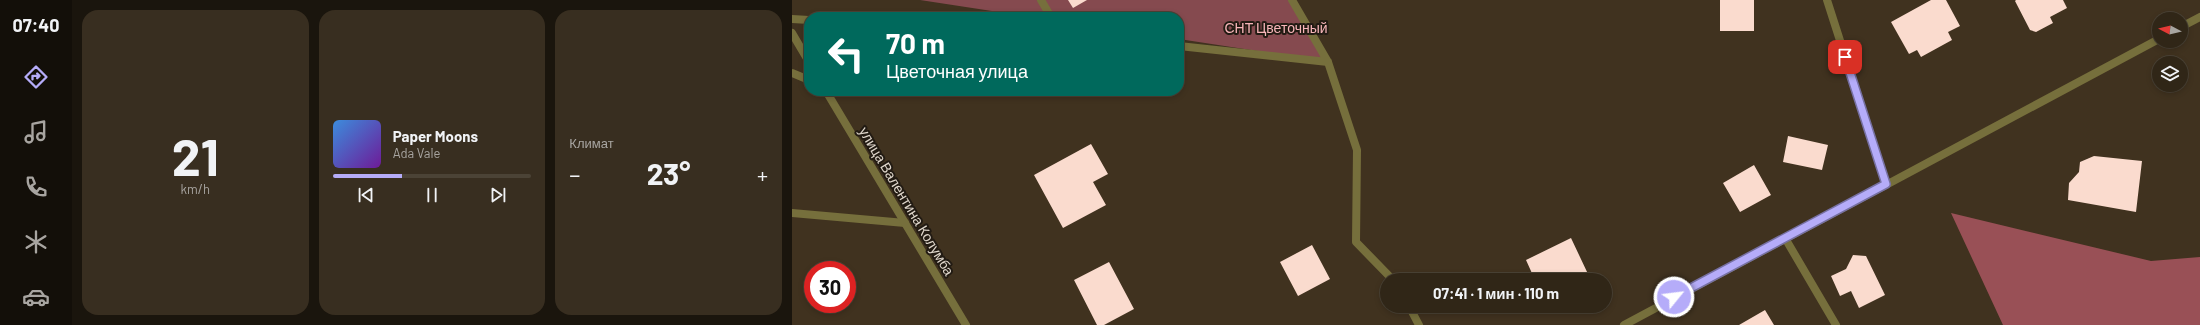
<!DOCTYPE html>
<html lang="ru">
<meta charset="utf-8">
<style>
:root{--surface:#302617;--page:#382e20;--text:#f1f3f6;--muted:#a8a5a1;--line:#4b4336;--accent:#b5acf9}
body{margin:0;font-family:Barlow,sans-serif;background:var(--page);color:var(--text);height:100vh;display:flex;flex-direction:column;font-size:15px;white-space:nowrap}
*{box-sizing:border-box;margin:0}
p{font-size:13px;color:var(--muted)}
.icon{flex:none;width:22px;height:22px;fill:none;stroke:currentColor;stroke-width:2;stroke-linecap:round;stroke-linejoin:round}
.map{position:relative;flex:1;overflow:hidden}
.panel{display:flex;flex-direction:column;gap:10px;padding:10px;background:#1a150d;width:720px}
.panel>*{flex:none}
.top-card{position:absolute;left:12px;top:12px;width:380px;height:84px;border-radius:16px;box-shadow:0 2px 6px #0003,0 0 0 1px var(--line);background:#00695c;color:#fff;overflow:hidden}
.needle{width:26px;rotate:277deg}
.tools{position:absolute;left:1360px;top:12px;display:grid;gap:8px}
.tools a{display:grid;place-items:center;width:36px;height:36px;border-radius:50%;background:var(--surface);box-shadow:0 2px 6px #0003,0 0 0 1px var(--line);font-size:20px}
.speed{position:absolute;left:12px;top:261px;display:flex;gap:8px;font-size:20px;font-weight:700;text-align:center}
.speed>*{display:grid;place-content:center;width:52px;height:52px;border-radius:50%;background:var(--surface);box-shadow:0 2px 6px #0003,0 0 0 1px var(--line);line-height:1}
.speed .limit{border:6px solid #d22;background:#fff;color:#111}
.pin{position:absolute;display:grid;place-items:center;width:34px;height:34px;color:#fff;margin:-17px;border-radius:8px;box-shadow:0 2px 6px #0006}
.me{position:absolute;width:44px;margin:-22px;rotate:61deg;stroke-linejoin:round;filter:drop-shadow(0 0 3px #0008)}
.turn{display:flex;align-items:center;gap:14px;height:84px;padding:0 16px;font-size:18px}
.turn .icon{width:52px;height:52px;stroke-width:2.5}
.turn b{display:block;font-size:28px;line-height:34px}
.big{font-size:30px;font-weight:700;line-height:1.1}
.panel .widget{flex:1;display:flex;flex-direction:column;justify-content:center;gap:6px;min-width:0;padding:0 14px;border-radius:16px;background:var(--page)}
.panel .dial{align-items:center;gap:0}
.dial b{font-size:52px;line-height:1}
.song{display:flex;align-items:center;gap:12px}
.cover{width:48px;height:48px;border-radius:6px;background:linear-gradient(135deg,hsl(210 70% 55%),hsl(280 70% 35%))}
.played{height:4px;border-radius:2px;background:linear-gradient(90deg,var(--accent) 35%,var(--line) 35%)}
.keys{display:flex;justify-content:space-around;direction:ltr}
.heat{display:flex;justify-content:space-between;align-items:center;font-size:22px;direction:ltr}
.panel .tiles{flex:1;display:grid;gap:10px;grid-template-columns:repeat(3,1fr)}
.trip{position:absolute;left:588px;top:273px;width:232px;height:40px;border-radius:20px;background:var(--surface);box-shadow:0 2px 6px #0003,0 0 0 1px var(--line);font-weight:700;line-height:40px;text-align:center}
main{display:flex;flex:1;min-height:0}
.tab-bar{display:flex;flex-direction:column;width:72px;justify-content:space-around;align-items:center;background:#130f09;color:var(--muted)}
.tab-bar .icon{width:28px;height:28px}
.tab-bar .active{color:var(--accent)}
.tab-bar b{font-size:18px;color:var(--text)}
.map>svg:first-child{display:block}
.green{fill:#854a4f}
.forest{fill:#995056}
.building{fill:#fadbce}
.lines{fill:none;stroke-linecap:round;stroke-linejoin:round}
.lane{stroke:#766f3c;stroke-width:8}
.street{stroke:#766f3c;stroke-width:8}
.route-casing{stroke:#7670a2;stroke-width:10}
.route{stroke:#b5acf9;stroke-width:7}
.labels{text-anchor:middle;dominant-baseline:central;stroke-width:4;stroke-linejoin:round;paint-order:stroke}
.park-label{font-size:14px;fill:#f7b5b9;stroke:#221b13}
.street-label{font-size:14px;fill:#e1d8cd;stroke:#221b13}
</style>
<main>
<nav class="tab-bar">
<b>07:40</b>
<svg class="icon active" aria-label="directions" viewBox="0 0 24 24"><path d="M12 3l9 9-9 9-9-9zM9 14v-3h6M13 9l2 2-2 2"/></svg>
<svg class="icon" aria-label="music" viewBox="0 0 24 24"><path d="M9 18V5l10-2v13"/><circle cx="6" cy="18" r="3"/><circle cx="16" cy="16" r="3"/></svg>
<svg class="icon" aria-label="phone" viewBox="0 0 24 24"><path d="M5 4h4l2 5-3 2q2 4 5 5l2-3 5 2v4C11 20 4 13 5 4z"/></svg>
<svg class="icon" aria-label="climate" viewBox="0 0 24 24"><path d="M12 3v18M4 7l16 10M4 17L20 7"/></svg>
<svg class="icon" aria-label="car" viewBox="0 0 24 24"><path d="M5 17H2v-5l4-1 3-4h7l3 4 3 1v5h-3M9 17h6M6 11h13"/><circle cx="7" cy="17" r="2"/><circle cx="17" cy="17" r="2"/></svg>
</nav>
<section class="panel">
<div class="tiles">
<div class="widget dial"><b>21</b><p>km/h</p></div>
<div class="widget">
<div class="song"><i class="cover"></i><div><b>Paper Moons</b><p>Ada Vale</p></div></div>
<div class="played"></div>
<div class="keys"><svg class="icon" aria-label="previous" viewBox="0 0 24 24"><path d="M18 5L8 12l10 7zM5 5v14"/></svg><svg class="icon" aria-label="pause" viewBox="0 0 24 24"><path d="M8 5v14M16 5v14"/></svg><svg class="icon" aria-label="next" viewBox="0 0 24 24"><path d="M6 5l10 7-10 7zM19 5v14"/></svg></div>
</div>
<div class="widget"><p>Климат</p>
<div class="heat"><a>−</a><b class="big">23°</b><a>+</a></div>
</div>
</div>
</section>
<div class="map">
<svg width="1408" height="325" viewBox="0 0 1408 325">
<rect width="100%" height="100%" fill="#40321f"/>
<path class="green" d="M128 0H500L536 62 387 39V17H240Z"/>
<path class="forest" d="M1159 213 1359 261 1408 257V325H1211Z"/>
<path class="building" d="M276 0H295L281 8Z
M928 0H962V31H928Z
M1139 0H1154L1168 26 1156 32 1160 40 1129 57 1125 50 1117 54 1099 22Z
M1224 0H1271L1275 8 1258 17 1261 23 1244 32 1238 30 1223 1Z
M996 136 1036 145 1030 170 991 162Z
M299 144 316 174 301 182 314 205 271 228 242 175Z
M1302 156 1350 161 1344 212 1276 200 1277 183 1287 172 1288 162Z
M962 165 979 195 948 212 931 183Z
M779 238 796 274 783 280H743L734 260Z
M520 245 538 279 506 296 488 262Z
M1061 255 1074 256 1093 295 1067 308 1059 291 1048 296 1039 276 1054 269Z
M317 262 342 309 312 325H305L282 280Z
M973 310 982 325H947Z"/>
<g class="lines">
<path class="lane" d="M0 73 17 80
M0 213 113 223"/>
<path class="street" d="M249 0 259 17
M500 0 536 62 565 150 564 242 601 280
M1035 0 1094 184
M0 19 17 20
M1389 27 1408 17
M0 33 17 62
M387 46 536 62
M34 91 174 325
M993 238 1044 325
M617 306 627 325
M832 325 1367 39"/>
</g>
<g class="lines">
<defs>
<path id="route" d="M882 297 1094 184 1053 57"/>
</defs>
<use href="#route" class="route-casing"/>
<use href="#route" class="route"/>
</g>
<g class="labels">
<g class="park-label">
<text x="484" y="27">СНТ Цветочный</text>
</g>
<g class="street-label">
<text transform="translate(115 201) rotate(59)">улица Валентина Колумба</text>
</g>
</g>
</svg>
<div class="tools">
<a><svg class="needle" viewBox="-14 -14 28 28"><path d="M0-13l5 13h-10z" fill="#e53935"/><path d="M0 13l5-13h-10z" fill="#a8a5a1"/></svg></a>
<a><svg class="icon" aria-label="layers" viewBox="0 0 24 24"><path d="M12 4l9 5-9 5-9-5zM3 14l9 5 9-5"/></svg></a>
</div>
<div class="speed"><div class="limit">30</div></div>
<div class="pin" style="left:1053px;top:57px;background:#d93025"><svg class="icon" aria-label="arrive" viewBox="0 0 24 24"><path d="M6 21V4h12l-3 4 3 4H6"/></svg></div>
<svg class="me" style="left:882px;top:297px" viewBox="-20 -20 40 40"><circle r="17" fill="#b5acf9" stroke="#fff" stroke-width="3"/><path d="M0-11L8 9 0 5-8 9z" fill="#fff"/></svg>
<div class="trip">07:41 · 1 мин · 110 m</div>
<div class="top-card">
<div class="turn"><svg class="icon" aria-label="left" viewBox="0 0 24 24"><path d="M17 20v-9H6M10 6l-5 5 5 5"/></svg><div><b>70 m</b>Цветочная улица</div></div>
</div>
</div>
</main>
